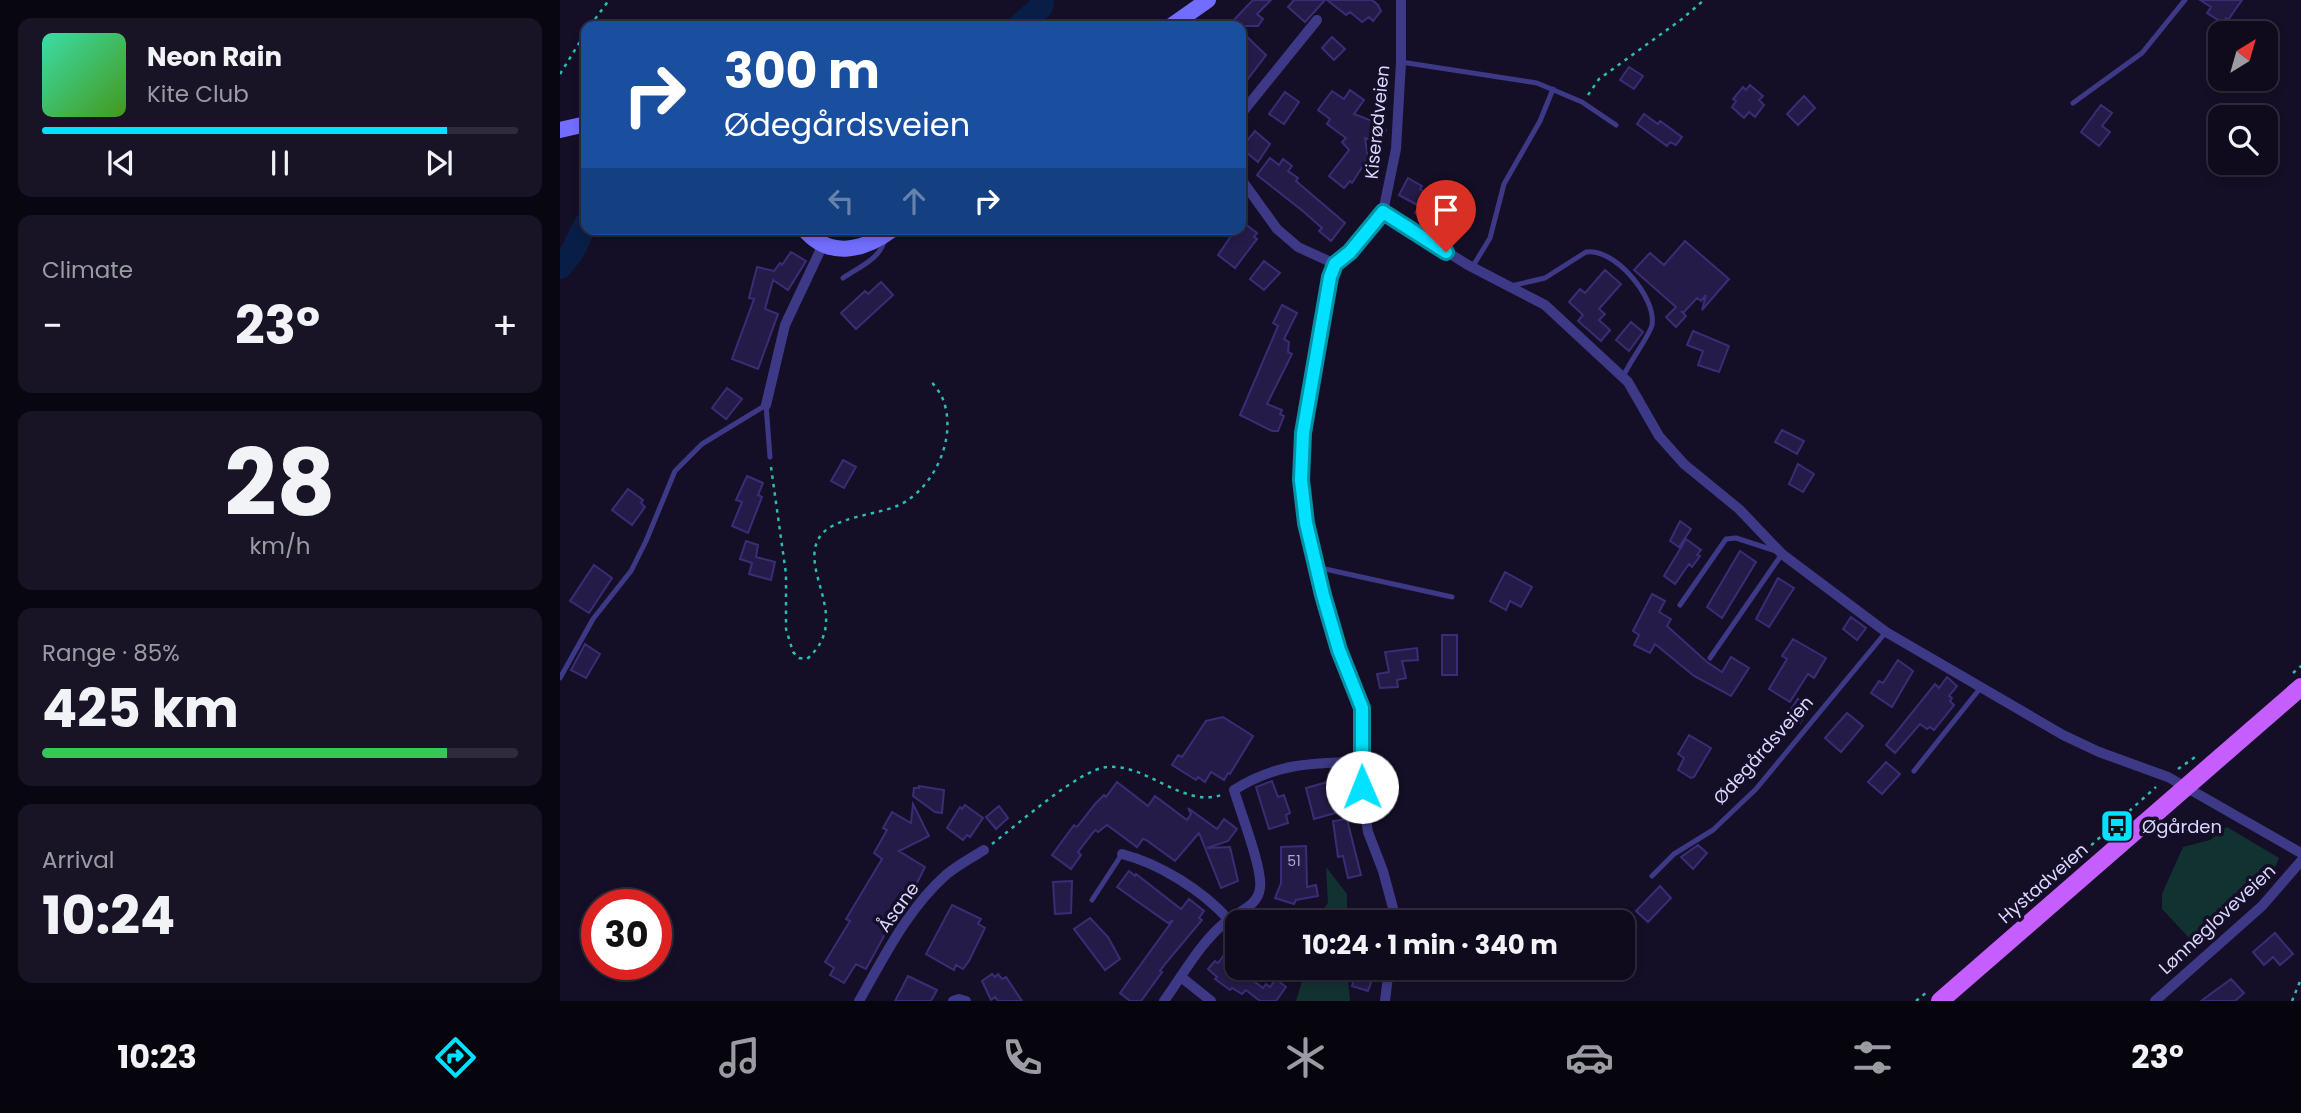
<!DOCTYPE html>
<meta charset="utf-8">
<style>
:root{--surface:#0f0b1d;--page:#181426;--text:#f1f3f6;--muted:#9b9ba4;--line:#2f2b3b;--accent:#02e1ff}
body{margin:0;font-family:Poppins,sans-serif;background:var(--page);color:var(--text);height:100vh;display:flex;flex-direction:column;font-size:26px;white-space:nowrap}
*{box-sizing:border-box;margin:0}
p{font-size:23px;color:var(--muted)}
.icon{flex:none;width:38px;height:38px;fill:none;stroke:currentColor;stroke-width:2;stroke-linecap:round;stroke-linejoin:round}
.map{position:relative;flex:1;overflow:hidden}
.drawer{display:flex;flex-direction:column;gap:18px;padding:18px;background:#080610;width:560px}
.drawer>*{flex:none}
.banner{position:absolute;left:21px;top:21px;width:665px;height:214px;border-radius:14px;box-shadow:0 4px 10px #0003,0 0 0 2px var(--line);background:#1a4fa0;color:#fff;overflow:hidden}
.needle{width:46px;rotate:37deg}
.controls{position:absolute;left:1648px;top:21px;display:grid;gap:14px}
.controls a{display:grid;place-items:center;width:70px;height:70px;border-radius:14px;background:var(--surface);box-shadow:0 4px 10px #0003,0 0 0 2px var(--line);font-size:35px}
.speed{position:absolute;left:21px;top:889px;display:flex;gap:14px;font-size:35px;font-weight:700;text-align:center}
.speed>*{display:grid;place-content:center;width:91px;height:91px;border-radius:50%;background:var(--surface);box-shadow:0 4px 10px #0003,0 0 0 2px var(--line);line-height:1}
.speed .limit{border:10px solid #d22;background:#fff;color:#111}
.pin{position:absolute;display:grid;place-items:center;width:60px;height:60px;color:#fff;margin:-72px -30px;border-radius:50% 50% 50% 0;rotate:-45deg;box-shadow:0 0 7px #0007}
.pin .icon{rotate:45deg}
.me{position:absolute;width:77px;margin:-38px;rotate:359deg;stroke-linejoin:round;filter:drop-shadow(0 0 5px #0008)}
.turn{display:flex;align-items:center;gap:24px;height:147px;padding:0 28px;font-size:32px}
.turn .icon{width:91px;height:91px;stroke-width:2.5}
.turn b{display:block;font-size:49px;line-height:60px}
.lanes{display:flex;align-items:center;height:66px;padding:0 28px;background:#0003;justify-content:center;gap:35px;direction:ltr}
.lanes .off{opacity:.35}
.big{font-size:52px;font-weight:700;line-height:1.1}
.drawer .tile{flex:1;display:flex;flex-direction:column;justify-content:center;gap:10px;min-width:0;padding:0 24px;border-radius:14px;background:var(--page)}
.drawer .dial{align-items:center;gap:0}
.dial b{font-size:91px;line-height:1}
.song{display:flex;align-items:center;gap:21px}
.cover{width:84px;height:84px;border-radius:10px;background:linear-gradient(135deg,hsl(160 70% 55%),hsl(100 70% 35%))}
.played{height:7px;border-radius:4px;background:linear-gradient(90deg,var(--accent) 85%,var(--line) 85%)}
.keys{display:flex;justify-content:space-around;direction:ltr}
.heat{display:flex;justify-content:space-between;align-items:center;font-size:38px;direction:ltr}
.charge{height:10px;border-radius:5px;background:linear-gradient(90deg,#34c759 85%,var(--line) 0)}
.trip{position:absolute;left:665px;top:910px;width:410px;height:70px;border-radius:14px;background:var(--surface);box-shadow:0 4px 10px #0003,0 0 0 2px var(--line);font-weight:700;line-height:70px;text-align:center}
.tab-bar{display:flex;height:112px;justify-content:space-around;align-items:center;background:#06040c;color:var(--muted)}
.tab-bar .icon{width:49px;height:49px}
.tab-bar .current{color:var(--accent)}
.tab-bar b{font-size:32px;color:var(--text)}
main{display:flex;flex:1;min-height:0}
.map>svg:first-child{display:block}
.green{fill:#123231}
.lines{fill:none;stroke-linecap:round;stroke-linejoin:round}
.river{stroke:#091e46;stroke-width:24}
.building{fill:#251b49;stroke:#3c2c75;stroke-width:2}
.path{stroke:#2dbbb5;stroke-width:2.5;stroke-dasharray:3.5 5;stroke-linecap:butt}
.service{stroke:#3e3987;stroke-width:5}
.minor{stroke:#3e3987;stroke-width:10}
.secondary{stroke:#736dff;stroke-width:16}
.primary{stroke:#c55dff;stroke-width:18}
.route-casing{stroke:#0192a6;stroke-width:18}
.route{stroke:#02e1ff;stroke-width:12}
.labels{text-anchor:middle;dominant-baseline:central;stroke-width:7;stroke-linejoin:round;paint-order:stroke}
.number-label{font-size:14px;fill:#aea7d2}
.street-label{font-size:18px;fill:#dbd6ff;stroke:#140f27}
.poi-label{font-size:18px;fill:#dbd6ff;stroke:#140f27;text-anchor:start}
</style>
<main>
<section class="drawer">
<div class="tile">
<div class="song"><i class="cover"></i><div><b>Neon Rain</b><p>Kite Club</p></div></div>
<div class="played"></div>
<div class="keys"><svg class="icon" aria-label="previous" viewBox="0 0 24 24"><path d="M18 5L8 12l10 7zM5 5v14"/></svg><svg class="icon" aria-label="pause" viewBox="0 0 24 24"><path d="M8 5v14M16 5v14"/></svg><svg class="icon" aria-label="next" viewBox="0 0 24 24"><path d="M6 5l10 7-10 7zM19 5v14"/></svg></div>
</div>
<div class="tile"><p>Climate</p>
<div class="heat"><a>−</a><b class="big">23°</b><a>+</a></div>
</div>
<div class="tile dial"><b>28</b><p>km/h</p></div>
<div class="tile"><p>Range · 85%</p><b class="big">425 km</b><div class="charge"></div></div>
<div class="tile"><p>Arrival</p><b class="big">10:24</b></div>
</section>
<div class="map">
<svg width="1741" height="1001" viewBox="0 0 1741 1001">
<rect width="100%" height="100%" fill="#140f27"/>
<path class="green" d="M1667 827 1719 858 1710 879 1631 940 1602 909V894L1623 847 1650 840Z
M766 867 787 894V922H734L733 917 758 916 768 903Z
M743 968H787L790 1001H736L744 975Z"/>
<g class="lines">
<path class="river" d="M459 26 481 7 482 0
M0 267 12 252 26 224"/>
</g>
<path class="building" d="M693 0H711L697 14 703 19 698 26H668Z
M734 0H765L745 22 728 7Z
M767 0H812L818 5 821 11 813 21 809 17 802 22 790 12 786 15Z
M1640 0H1682L1668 20 1666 18 1663 23 1647 13 1651 7Z
M681 31 706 55 681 88Z
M772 37 785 49 774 60 762 48Z
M1069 67 1083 76 1074 89 1060 80Z
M1190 85 1203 96 1199 100 1204 105 1195 117 1189 112 1184 118 1172 107 1176 101 1173 99 1183 87 1186 90Z
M790 90 804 100 794 114 815 122 813 126 826 130 821 144 805 138 808 158 792 183 790 181 784 188 769 176 789 150 782 142 786 138 767 124 770 119 758 110 772 91 784 99Z
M725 92 739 102 724 124 709 114Z
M1244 96 1255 108 1238 125 1227 114Z
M1541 105 1552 113 1542 126 1550 132 1539 146 1521 132Z
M1084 114 1098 124 1100 121 1122 137 1116 145 1110 142 1107 146 1077 124Z
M695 131 710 144 698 162 681 148Z
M710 158 719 165 723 159 732 166 728 171 738 178 736 181 785 223 771 241 759 231 762 228 744 212 697 175Z
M848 178 862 186 860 189 897 210 882 229 855 213 859 206 839 195Z
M684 223 697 233 694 237 697 239 675 268 658 255 676 229H681Z
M1125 241 1169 279 1142 310 1146 295 1141 301 1137 298 1123 313 1121 311 1126 316 1116 327 1106 317 1116 307 1074 270 1090 253 1104 265Z
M231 252 246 261 228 290 213 280 205 309 218 314 198 369 172 359 194 299 189 298 197 267 214 271 220 263 222 265Z
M704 261 720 273 704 290 690 279Z
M1045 270 1061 284 1039 309 1045 314 1039 320 1050 330 1041 341 1018 321 1023 315 1009 302 1020 289 1025 293Z
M321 282 333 295 296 329 281 313 305 291 308 294Z
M722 305 737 313 724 339 729 342 728 352 732 354 707 404 722 410 720 414 724 416 718 431H712L680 415 718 326 713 323Z
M1071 322 1083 332 1069 351 1056 340Z
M1133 331 1169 346 1159 372 1138 365 1143 351 1127 345Z
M167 388 182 399 166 419 152 408Z
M1222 430 1244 441 1237 454 1215 442Z
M283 460 296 467 284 488 271 481Z
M1238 464 1254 474 1243 492 1229 484Z
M187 476 203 483 198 495 202 497 188 533 172 526 182 502 176 500Z
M68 489 83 500 81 503 85 507 72 525 52 510Z
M1120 521 1131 529 1119 547 1110 541Z
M1126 539 1141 550 1137 555 1140 556 1132 567 1129 564 1115 584 1104 576Z
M186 541 198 545 196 557 215 562 211 580 189 574 192 563 180 559Z
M1180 551 1196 562 1162 618 1147 607Z
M34 565 52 578 29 613 10 601Z
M945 572 972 587 961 607 950 601 946 610 930 601Z
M1218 578 1234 588 1209 627 1196 619Z
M1092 594 1105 601 1099 612 1111 619 1107 626 1147 662 1162 672 1171 657 1189 668 1171 696 1134 676 1095 644 1090 653 1074 645 1079 635 1073 631Z
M1291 617 1306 628 1297 640 1283 629Z
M882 635H897V675H882Z
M1233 639 1266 658 1254 678 1248 674 1230 702 1209 689 1227 659 1222 656Z
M25 644 40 654 26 678 11 670Z
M857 648 858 660 842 661 846 678 837 680 838 687 820 688 817 674 829 672 825 652Z
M1338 660 1353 671 1332 707 1311 693 1319 681 1323 683Z
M1387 677 1397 686 1389 696 1392 698 1390 701 1394 705 1374 730 1370 727 1367 729 1360 724 1335 753 1326 745 1375 684 1379 688Z
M1238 699 1250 707 1240 723 1230 716 1232 713 1229 712Z
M1287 713 1303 726 1281 752 1265 738Z
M663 717 693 736 670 774 668 773 664 780 651 772 645 782 638 777 636 780 612 765 618 755 622 757 646 721Z
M1129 735 1151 748 1134 777 1131 778 1118 770 1124 758 1118 754Z
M1326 762 1340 774 1322 794 1308 782Z
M712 781 718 797 724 795 730 813 726 815 728 823 709 829 696 787Z
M557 782 588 806 595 796 627 820 631 814 628 808 657 829 664 819 677 829 668 841 647 848 670 847 678 881 661 888 639 833 615 861 586 840 583 839 577 847 547 825 538 832 535 830 518 852 521 855 511 869 492 855 514 825 517 827 535 804 544 795 546 797Z
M767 782 775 813 754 819 746 788Z
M359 786 384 790 382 813 375 812 353 796 354 788H359Z
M353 804 369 836 339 851 365 867 345 907 341 905 306 969 296 964 284 983 270 975 274 968 265 962 290 921 286 919 322 859 314 853 327 830 323 828 332 812 351 823Z
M405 805 423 818 410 837 407 835 403 840 387 828 400 807 402 809Z
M439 806 448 818 436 829 426 817Z
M787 819 801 875 788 878 783 856 778 857 773 821Z
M1138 845 1147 853 1133 869 1121 857Z
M746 846 747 887 756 885 758 896 736 900 734 904 715 898 721 883V847Z
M569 871 575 876 576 874 621 909 629 899 644 911 639 918 642 920 605 964 600 971 602 972 581 1001H570L560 993 613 920 608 923 557 887Z
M512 881 511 913 495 914 493 882Z
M1100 886 1111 898 1088 922 1076 911Z
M392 905 421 919 418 924 425 928 409 961 403 969 396 965 394 970 366 954Z
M530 918 548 937 560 959 545 970 514 929Z
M1715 933 1733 954 1720 965 1713 957 1704 965 1693 952Z
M677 938V968L703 988 706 984 710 987 716 979 726 987 716 1001H700L686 990 682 994 672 988 670 990 655 979 657 977 648 969 655 961 658 963Z
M796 972 813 977 808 991 792 986Z
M432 974 435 977 438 974 442 979 446 977 462 1001H438L435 997 431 1000 422 981Z
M348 976 377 990 371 1001H335Z
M1671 979 1684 993 1675 1001H1641Z"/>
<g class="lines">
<path class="path" d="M30 26 49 0
M0 74 26 32
M1028 95 1039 79 1122 19 1144 0
M211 467 226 574V629L233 652 239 658 247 659C293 619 239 572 259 538 271 517 316 515 337 506 374 490 399 436 382 397 379 391 374 385 370 380
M1733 673 1741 666
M1618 769 1638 755
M432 844C457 825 520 769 547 767 587 763 624 810 664 794
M1487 885 1596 787
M1356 1001 1367 992
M1732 1001 1741 979"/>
<path class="service" d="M841 62 977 83 1022 102 1056 125
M1513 103 1582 53 1625 0
M913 266 930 238 944 184 980 121 993 89
M283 278C299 267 322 258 325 238
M951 286 985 278 1026 252C1054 247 1097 298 1092 325 1089 337 1069 362 1063 377
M206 405 210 457
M756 567 892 597
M1120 605 1166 539 1176 538 1216 551
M1150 658 1222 554
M0 678 33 619 71 571 86 541 115 471 142 444 206 405
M1354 771 1422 686
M1092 876 1114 854 1153 830 1196 789 1326 632
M532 900 562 854"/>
<path class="minor" d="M681 114 757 20
M681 179 717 229 738 247 775 264
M823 212 908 265 985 305 1068 382 1099 436 1124 464 1179 509 1222 554 1326 632 1503 735 1539 752 1608 777 1741 853
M206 405 225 325 259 253 261 244
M562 854C600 864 642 890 668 919
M832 922 833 908 823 871 808 832 803 802 802 707 779 650 763 595 746 523 741 480 743 433 770 277 775 264 790 252 823 212 836 149 841 62V0
M621 977 651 1001
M299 1001C324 957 348 908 387 874 398 865 411 858 424 850
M393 1001 399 999 406 1001
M604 1001C623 975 641 941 667 921 679 911 698 906 700 888 703 869 680 811 674 790 716 763 752 763 801 762
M825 1001 829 968
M1595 1001 1702 906 1741 861"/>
<path class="secondary" d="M611 26 648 0
M0 130 26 124
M244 229C270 260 305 250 333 229"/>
<path class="primary" d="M1380 1001 1741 687"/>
</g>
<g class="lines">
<defs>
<path id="route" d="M802 787V708L779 650 763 595 746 523 741 480 743 433 770 277 775 264 790 252 823 212 886 252"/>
</defs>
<use href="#route" class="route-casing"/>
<use href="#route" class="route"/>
</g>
<defs>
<symbol id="bus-square" viewBox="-11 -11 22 22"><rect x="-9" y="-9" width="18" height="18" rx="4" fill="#02e1ff" stroke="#140f27"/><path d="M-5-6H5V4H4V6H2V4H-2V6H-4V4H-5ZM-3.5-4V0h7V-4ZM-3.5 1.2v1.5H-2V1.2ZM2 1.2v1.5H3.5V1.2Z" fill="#111"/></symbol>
</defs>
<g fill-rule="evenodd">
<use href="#bus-square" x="1538" y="807" width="38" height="38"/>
</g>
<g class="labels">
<g class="number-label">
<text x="734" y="861">51</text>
</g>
<g class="street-label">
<text transform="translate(817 122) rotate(-84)">Kiserødveien</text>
<text transform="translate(1203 750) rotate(-48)">Ødegårdsveien</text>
<text transform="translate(1483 883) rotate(-41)">Hystadveien</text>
<text transform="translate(338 907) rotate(-54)">Åsane</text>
<text transform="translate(1657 919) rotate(-43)">Lønnegloveveien</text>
</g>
<g class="poi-label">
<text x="1582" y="826">Øgården</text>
</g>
</g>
</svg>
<div class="controls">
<a><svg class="needle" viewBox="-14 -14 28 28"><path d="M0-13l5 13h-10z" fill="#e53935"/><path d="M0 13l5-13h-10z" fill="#9b9ba4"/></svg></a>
<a><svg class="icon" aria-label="search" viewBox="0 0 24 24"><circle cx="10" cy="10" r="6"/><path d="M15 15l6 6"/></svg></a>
</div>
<div class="speed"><div class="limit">30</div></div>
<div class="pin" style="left:886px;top:252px;background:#d93025"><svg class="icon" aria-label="arrive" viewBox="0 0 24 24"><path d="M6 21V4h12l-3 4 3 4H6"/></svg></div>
<svg class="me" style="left:802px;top:787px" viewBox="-20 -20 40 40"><circle r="19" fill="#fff"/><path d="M0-13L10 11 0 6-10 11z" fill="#02e1ff"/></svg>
<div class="trip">10:24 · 1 min · 340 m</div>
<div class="banner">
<div class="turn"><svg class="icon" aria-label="right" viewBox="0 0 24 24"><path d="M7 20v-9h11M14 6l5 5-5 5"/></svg><div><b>300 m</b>Ødegårdsveien</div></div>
<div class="lanes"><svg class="icon off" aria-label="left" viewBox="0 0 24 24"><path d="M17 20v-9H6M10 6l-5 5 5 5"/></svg><svg class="icon off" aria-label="ahead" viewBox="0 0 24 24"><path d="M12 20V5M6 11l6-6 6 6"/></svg><svg class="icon" aria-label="right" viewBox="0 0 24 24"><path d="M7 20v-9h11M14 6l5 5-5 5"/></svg></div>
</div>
</div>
</main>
<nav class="tab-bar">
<b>10:23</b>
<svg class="icon current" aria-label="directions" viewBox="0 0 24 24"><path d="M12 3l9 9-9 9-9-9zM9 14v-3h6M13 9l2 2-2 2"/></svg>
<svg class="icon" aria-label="music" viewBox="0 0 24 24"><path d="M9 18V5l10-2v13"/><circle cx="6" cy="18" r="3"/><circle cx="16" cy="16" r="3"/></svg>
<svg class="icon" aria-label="phone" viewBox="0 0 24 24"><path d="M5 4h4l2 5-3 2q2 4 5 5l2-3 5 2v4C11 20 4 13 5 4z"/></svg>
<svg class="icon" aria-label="climate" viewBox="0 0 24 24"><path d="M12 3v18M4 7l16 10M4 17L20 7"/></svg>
<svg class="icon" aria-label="car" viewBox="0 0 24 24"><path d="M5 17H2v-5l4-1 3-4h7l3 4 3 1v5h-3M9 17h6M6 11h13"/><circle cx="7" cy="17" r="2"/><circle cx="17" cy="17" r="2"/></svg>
<svg class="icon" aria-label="filters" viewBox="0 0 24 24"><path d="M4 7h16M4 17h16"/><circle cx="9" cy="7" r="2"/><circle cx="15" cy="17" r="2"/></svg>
<b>23°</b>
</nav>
